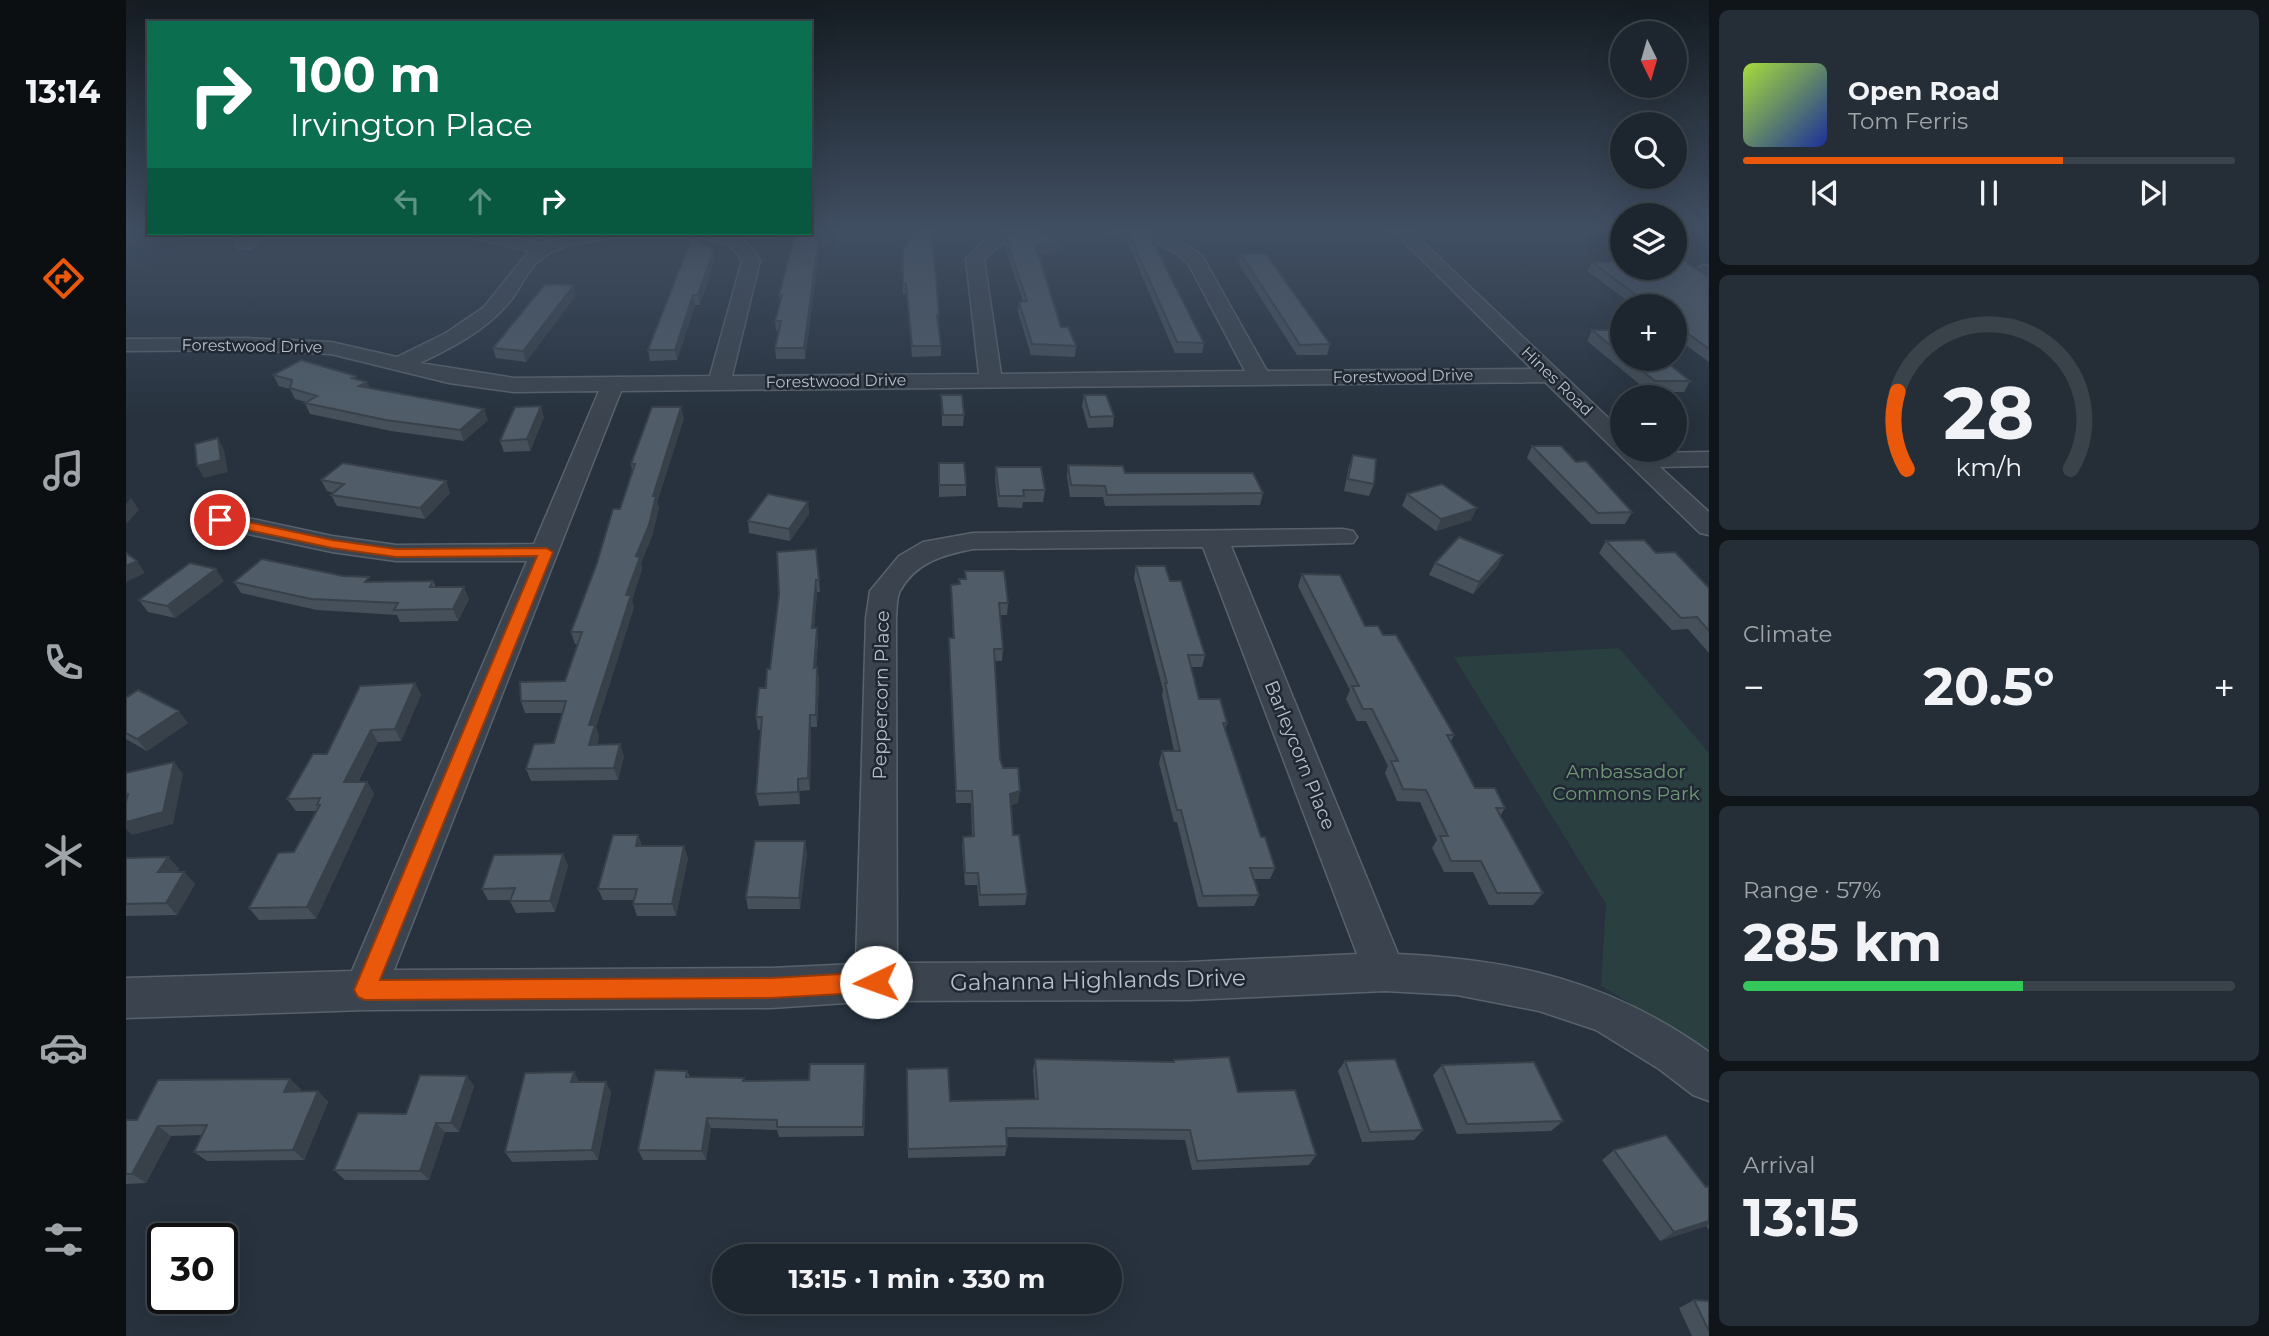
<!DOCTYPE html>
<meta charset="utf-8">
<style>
:root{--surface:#1d262e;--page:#252e36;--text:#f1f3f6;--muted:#a0a5aa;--line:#3b434a;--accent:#ea580c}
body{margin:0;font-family:Montserrat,sans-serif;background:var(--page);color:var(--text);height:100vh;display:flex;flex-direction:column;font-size:26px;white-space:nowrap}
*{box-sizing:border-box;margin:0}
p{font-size:23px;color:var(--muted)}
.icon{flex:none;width:38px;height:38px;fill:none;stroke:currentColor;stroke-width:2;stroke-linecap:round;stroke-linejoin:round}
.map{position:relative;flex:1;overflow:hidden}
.sheet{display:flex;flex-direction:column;gap:10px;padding:10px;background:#101519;width:560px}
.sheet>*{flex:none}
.hud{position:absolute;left:21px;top:21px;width:665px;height:214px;border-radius:0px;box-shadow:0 7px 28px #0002,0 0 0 2px var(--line);background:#0b6e4f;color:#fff;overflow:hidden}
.needle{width:46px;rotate:175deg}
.fabs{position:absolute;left:1484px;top:21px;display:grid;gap:14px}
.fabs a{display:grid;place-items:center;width:77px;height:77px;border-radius:50%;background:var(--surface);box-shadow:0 7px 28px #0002,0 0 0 2px var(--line);font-size:35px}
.speed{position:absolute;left:21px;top:1223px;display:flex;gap:14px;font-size:35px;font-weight:700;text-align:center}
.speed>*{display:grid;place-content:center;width:91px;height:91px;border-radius:50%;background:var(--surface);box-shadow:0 7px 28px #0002,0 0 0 2px var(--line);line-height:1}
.speed .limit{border:4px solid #111;border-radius:10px;background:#fff;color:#111}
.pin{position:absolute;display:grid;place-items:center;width:60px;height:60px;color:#fff;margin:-30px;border:4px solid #fff;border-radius:50%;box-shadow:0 2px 7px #0007}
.me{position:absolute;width:77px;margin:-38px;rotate:267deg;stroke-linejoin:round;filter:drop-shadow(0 0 5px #0008)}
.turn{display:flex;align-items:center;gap:24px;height:147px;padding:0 28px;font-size:32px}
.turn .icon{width:91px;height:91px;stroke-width:2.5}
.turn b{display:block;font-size:49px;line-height:60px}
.lanes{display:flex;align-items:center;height:66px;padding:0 28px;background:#0003;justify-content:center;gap:35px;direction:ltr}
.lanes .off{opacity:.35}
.big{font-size:52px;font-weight:700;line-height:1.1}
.sheet .tile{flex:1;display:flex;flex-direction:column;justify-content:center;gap:10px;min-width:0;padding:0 24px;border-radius:10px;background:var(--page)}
.sheet .dial{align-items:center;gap:0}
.dial svg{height:182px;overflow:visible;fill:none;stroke:var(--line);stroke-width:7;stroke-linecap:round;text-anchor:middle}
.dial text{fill:var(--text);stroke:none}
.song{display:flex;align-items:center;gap:21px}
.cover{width:84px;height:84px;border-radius:10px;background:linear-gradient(135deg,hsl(80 70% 55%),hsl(230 70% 35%))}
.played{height:7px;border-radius:4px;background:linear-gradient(90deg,var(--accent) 65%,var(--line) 65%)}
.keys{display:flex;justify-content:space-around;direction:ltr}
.heat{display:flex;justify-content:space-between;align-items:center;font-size:38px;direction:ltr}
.charge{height:10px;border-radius:5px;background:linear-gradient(90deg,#34c759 57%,var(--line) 0)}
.trip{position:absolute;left:586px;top:1244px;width:410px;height:70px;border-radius:35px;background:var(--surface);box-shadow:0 7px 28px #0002,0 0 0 2px var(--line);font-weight:700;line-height:70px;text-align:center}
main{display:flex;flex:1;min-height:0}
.menu{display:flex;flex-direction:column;width:126px;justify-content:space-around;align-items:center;background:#0c0f12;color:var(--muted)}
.menu .icon{width:49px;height:49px}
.menu .on{color:var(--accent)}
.menu b{font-size:32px;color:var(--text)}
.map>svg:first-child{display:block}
.green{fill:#2a4040}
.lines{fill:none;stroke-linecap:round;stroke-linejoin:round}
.street-casing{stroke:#59626c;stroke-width:3}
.street{fill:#3b444e;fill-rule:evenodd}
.wall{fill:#45505a}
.shaded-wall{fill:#38414a}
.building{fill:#505d69;stroke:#38414a;stroke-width:2}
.route{fill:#ea580c;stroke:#983908;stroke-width:2}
.labels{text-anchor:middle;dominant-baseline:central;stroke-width:5;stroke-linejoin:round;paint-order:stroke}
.far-street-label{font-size:16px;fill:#b7bfc9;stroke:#202933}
.street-label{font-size:19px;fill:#b7bfc9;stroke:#202933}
.park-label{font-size:19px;fill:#709876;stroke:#202933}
.near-street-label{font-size:23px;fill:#b7bfc9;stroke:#202933}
</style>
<main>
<nav class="menu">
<b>13:14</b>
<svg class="icon on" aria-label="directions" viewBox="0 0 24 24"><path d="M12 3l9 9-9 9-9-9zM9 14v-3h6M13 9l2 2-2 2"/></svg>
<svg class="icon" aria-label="music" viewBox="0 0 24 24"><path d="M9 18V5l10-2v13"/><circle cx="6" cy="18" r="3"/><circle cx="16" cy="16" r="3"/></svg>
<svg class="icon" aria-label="phone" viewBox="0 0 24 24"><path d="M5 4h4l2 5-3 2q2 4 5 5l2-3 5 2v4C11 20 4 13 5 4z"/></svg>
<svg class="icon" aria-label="climate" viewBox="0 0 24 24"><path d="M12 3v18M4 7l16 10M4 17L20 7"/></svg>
<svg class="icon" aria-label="car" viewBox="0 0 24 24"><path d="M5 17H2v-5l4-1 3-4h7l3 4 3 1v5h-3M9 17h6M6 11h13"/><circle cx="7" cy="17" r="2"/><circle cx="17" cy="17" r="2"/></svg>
<svg class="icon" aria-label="filters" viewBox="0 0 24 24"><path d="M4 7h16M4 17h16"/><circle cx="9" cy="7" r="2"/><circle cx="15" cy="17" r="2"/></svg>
</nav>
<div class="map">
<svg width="1583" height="1336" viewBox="0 0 1583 1336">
<rect width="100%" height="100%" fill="#27323e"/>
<path class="green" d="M1493 648 1583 753V1050L1475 986 1480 904 1328 657Z"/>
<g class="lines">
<defs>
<path id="street" d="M879 230H914L912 234 879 241 858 259 875 374 1119 371 1062 263 1047 251 1028 242 987 234 985 230C1020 230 1048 233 1076 256L1141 371 1406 369 1266 230H1284L1496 431V450H1516L1519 453 1583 452V466L1534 467 1583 512V535L1574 533 1419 382 495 391 268 970 645 968 730 964 740 618 744 591 773 556 797 542 847 533 1217 529 1227 531 1231 537 1227 543 1105 546 1272 954C1391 960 1484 981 1583 1052V1101L1567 1095 1533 1069 1470 1030 1413 1011 1331 995 1259 991 1063 1000 750 1001 645 1008 239 1010 0 1018V978L226 971 401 561H270L206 552 85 526 81 520 85 514 94 512 206 536 270 545 408 544 473 391 388 392 323 383 205 354 118 350 0 351V339L118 338 205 342 271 357 320 333 358 307 403 251 342 237 340 233H369L416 244 453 233H490L488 237C463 243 437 243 416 258 399 271 394 292 380 306 357 332 325 348 294 363L388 378 584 376 616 261C606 241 589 241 570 237L567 233C597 232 619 232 634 261L606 376 853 374 840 259 861 237ZM1077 547 1231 954 1063 962 771 963 770 618C771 610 770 598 774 591 790 562 817 555 847 549Z
M121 233H139L125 248H113L110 244Z
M1578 265 1583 266V280L1576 278 1569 270Z"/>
</defs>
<use href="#street" class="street-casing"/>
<use href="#street" class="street"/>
</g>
<path class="wall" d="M1001 230 1078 343 1076 353H1049L1000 239Z
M879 236 933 241 932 250 912 255 935 327 950 346 949 357 905 355 892 312 893 302 897 301 878 245Z
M777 248 813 315 812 326 815 346V356L786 357 781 294H777Z
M588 249 589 259 574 305H569L551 360 524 361 522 350Z
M1115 254 1204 344 1201 355H1171L1113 264Z
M693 255 679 359H650L649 348 653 331H650L649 321 654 302 653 295Z
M1466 262 1583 277V362L1549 337V306H1509L1461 271Z
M450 295 400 362 370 358 367 348Z
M1466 330H1496V359H1537L1564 381 1558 392H1523L1461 341Z
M147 375 232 380 244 388 362 420 338 441 265 431 184 414 179 403 180 402 169 399 164 389 153 386Z
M815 395 838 415 837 426H816Z
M958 395 988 416 987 427 962 428 956 406Z
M418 417 404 451 378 452 374 441Z
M558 418 531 502 533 508 526 536 515 563 516 569 506 600 508 607 470 727 473 737 471 745 498 756 492 780 405 781 400 769 428 743 437 713H399L395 701 439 681 451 644H449L445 632 494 509 506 471 505 464Z
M1406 446 1450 462 1506 512 1499 524H1465L1401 458Z
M1227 455 1248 484 1243 496 1218 491 1223 466Z
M813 463 840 485V496L813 497Z
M942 465 999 473 1137 493 1134 505 979 506 977 497H944L941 476Z
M870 467 919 490 917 502H897L896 508 872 507 869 479Z
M195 480 320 481 324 493 299 519 211 506 205 495 208 493 201 491Z
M1281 494 1345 520 1310 531 1276 506Z
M682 502 683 514 664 541 623 533 622 521Z
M1480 541 1530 553 1583 588V653L1562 629 1546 630 1473 553Z
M690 549 694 592H691L688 628 692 640 690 667 693 679 691 727H685L684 790 674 791V804L633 806 630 794 635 729 632 730 630 717 640 688Z
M1377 555 1371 567 1347 594 1303 575 1309 563Z
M1010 566 1044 581 1079 655 1076 667H1065L1073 699 1101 723 1099 729 1135 837 1149 868 1144 879H1128L1133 895 1128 906 1072 907 1051 822H1048L1033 763 1036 751H1048L1036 695 1037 690 1008 578Z
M839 571 882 603 881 615H874L877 649 876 661H869L874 759 892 803 885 805 887 835 901 894 899 905 853 906 851 885H839L836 848 837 837 846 836 845 803H830L823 650V638H827L825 585 833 584 839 579Z
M1176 574 1239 626 1257 635 1328 735 1325 741 1349 788 1379 808 1374 816 1417 893 1407 905H1363L1347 872H1318L1306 848 1311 840 1294 802 1271 801 1259 773 1262 766 1240 721H1231L1220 699 1224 690 1172 586Z
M98 581 49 618 22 612 13 600Z
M307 581 310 587 343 599 332 621 274 622 271 615 191 610 115 593 108 582Z
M289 683 295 695 275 741 252 742 232 782H241L248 794 190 919 133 920 123 908 168 852 191 811H170L161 799 201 754Z
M0 698 62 723 21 751 0 739Z
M512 835 516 846 562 858 550 916H511L507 904 508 900H477L472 889Z
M681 853 674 909H622L620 897Z
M437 854 442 866 429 912 390 913 384 901 385 900H362L356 889Z
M42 857 53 869 51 872H58L69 884 51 915 0 916V858Z
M909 1059 1047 1062 1048 1060 1112 1092 1190 1155 1183 1165 1066 1170 1059 1140 880 1137 881 1146 879 1156 782 1158 781 1069 824 1101 909 1099 907 1070Z
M1219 1061 1297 1130 1288 1140 1236 1142 1212 1071Z
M1316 1065 1437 1121 1425 1131 1331 1134 1307 1075Z
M561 1071 564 1077 618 1078 619 1081 683 1080 740 1074 738 1136 653 1137 651 1130 585 1128 580 1160H517L512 1150Z
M448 1072 453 1082 485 1092 472 1160 386 1162 379 1152Z
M348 1086 333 1132H319L303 1180H219L208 1170Z
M175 1089 173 1092 192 1091 202 1102 178 1160 81 1161 68 1152 76 1135 45 1136 20 1183 0 1184V1120H11Z
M1488 1150 1580 1187 1583 1186V1230L1580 1226 1534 1241 1476 1160Z
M1568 1300 1583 1301V1336H1566L1553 1308Z"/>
<path class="shaded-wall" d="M933 241 932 250 909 256 910 247Z
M692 245 693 255 679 359 678 348Z
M588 249 589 259 574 305 572 295Z
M448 285 450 295 400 362 397 351Z
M567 295 569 305 551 360 549 350Z
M230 376 235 386 241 382 246 393 231 389 226 378Z
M415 406 418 417 404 451 401 439Z
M555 407 558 418 531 502 533 508 526 536 515 563 516 569 506 600 508 607 470 727 473 737 467 757 463 745V725L500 595 527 496Z
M358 409 362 420 338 441 334 430Z
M92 438 98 450 102 472 78 478 71 466Z
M320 481 324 493 299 519 294 508Z
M5 498 13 510 0 524V504Z
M682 502 683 514 664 541 663 529Z
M1351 508 1345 520 1310 531 1315 519Z
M1377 555 1371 567 1347 594 1353 582Z
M11 561 19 573 0 582V566Z
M90 569 98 581 49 618 41 606Z
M690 580 691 592 687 640 686 628Z
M338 587 343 599 332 621 327 609Z
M691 628 692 640 689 680 688 668Z
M691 667 693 679 691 727 690 715Z
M289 683 295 695 275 741 269 729Z
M53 711 62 723 21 751 11 739Z
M684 715 685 727 684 790 682 778Z
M245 730 252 742 225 794 218 782Z
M494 744 498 756 492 780 488 768Z
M48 762 57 774 47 824 6 835 0 829V822Z
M672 779 674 791V804L672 792Z
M241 782 248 794 190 919 181 907Z
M894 791 892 803 883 806 884 794Z
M512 835 516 847 510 846Z
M679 841 681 853 674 909 673 898Z
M558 846 562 858 550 916 546 904Z
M437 854 442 866 429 912 424 901Z
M42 857 53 869 43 884 32 872Z
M58 872 69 884 51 915 40 903Z
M739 1064 740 1074 738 1136 737 1127Z
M448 1072 453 1082H445Z
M341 1076 348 1086 333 1132 325 1123Z
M164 1079 175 1089 169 1103 158 1092Z
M480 1082 485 1092 472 1160 466 1150Z
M192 1091 202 1102 178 1160 167 1150Z
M581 1118 585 1128 580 1160 576 1151Z
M310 1123 319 1132 303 1180 294 1171Z
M32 1126 45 1136 20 1183 6 1174Z
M1583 1221V1224L1580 1226 1534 1241 1548 1232Z"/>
<path class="building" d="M684 230 686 231 692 245 678 348H649L655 321H649L656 295H653L669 233H684Z
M792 230H806L813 315H811L815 346H786L780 284H777V248Z
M901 230H912L933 241 910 247 935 327H942L950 346 906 344 893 302 901 301 879 236 881 234Z
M1001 230 1023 234 1078 343 1051 342Z
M566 237 588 249 572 295H567L549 350H522Z
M1115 254H1140L1204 344 1174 345Z
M1549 261H1558L1583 277V349L1549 324V306H1525L1466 262H1496V268H1549Z
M419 284 448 285 397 351 367 348Z
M1466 330H1496V355Z
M1501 359H1537L1564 381H1529Z
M175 360 230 376 226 378 241 382 233 386 358 409 334 430 260 420 179 403 191 396 164 388 166 380 147 375Z
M815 395H836L838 415H817Z
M958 395H980L988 416 964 417Z
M415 406 401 439 374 441 389 407Z
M526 407H555L527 496H530L523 525 510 556 514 557 500 595H505L463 725H469L463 745 494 744 488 768 400 769 408 744 428 743 440 701H395L394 682 439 681 456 632H445L471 563 487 509H494L509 464H505Z
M92 438 95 460 71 466 69 444Z
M1406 446H1435L1450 462 1460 461 1506 512 1472 513Z
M1227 455 1250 459 1248 484 1222 479Z
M217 463 320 481 294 508 205 495 218 484 195 480Z
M813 463H838L840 485H813Z
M942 465 997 466 999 473H1127L1137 493 981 495 979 486 945 485Z
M870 467H915L919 490H897L898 496H873Z
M1316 484 1351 508 1315 519 1281 494Z
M642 494 682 502 663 529 622 521Z
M1333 537 1377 555 1353 582 1309 563Z
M1518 540 1530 553 1549 552 1583 588V631L1571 617 1555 618 1480 541Z
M690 549 693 580H690L686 628H691L688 668 691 667 690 715H684L682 778 672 779V792L630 794 636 717H630L633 688H640L641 669H644L653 594 651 552Z
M0 553 11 561 0 566Z
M136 559 217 576 243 577 239 582 307 581 304 587H338L327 609 268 610 272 603 185 599 108 582Z
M64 563 90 569 41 606 13 600Z
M1010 566H1039L1044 581H1055L1079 655H1062L1073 699H1094L1101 723H1097L1135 837H1139L1149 868H1124L1133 895 1077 896 1055 810H1051L1036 751H1054L1039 683H1041Z
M839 571H878L882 603H873L877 649H868L874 759 877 768H892L894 791 884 794 887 835H893L901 894 854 895 852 873H839L837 837 848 836 846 791H830L823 638H828L825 585 834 584 833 579H840Z
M1176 574 1214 575 1239 626H1252L1257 635H1270L1328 735H1321L1349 788H1369L1379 808H1370L1417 893H1371L1355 861H1325L1314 836H1322L1300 790 1277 789 1265 761H1272L1246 709H1237L1226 686H1233Z
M289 683 269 729 245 730 218 782H241L181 907 123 908 152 853 168 852 194 805H191L194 798 161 799 187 754H201L234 686Z
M12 690 53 711 11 739 0 733V698Z
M48 762 37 812 0 822V802L2 794H0V773Z
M487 835H512L510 846H558L546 904H507L511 889H472Z
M629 841H679L673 898 620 897Z
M437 854 424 901H384L389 888 356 889 368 855Z
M42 857 32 872H58L40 903 0 904V858Z
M1103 1057 1112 1092 1169 1090 1190 1155 1071 1161 1064 1130 880 1128 881 1146 782 1149 781 1069 822 1068 824 1101 912 1099 909 1059 1048 1062V1060Z
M1269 1059 1297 1130 1244 1132 1219 1061Z
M1408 1062 1437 1121 1341 1124 1316 1065Z
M684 1064H739L737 1127H651V1120L581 1118 576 1151 512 1150 529 1070 561 1071 560 1077 618 1078 617 1081 683 1080Z
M448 1072 445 1082H480L466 1150 379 1152 399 1073Z
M294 1075 341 1076 325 1123H310L294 1171 208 1170 232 1113 280 1114Z
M164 1079 158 1092 192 1091 167 1150 68 1152 81 1125 32 1126 6 1174H0V1120H11L32 1080Z
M1540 1135 1580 1187 1583 1186V1221L1548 1232 1488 1150Z
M1568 1300 1583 1301V1331Z"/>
<linearGradient id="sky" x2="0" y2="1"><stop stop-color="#151c22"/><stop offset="0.55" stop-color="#414f63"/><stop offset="1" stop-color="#414f63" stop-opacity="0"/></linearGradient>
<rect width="1583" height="417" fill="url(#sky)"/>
<path class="route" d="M94 516 206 540 270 549 420 548 427 552 254 980 645 978 750 972 758 975 761 982 758 989 750 992 645 998 239 1000 232 997 228 990 411 556 270 557 206 548 89 523 87 520Z"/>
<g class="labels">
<g class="far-street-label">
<text transform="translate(126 346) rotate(1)">Forestwood Drive</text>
<text transform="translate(1277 376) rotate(-1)">Forestwood Drive</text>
<text transform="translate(710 381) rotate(-1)">Forestwood Drive</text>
<text transform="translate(1431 381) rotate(44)">Hines Road</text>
</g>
<g class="street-label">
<text transform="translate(755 695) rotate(-89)">Peppercorn Place</text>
<text transform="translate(1174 755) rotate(68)">Barleycorn Place</text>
</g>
<g class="park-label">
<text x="1500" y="771">Ambassador<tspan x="1500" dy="22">Commons Park</tspan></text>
</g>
<g class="near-street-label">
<text transform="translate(972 980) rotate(-1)">Gahanna Highlands Drive</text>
</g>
</g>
</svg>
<div class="fabs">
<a><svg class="needle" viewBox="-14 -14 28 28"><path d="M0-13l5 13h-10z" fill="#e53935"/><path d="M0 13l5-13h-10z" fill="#a0a5aa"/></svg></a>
<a><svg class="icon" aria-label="search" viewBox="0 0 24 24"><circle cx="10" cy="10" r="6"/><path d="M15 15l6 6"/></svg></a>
<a><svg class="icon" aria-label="layers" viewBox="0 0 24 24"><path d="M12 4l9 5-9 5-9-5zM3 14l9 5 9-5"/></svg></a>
<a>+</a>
<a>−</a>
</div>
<div class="speed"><div class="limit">30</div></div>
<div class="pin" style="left:94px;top:520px;background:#d93025"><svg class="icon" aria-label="arrive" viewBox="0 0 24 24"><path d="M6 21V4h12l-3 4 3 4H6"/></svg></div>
<svg class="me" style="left:750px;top:982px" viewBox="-20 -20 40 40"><circle r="19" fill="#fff"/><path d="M0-13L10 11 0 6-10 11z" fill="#ea580c"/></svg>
<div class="trip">13:15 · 1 min · 330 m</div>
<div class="hud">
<div class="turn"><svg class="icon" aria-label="right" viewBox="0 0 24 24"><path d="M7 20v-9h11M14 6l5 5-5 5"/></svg><div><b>100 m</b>Irvington Place</div></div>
<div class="lanes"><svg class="icon off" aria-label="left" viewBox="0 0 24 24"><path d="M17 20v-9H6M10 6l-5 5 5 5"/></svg><svg class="icon off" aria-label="ahead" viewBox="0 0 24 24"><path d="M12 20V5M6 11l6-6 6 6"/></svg><svg class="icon" aria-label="right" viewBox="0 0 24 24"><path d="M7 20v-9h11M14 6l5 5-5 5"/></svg></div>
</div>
</div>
<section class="sheet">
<div class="tile">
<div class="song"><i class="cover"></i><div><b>Open Road</b><p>Tom Ferris</p></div></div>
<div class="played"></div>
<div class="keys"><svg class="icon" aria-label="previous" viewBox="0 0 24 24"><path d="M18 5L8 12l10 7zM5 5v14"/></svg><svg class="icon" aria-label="pause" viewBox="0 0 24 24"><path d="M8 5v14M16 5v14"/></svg><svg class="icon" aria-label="next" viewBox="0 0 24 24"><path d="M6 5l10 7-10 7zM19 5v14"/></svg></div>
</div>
<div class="tile dial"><svg viewBox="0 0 100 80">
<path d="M14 69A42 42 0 1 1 86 69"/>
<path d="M14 69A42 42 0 0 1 10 35" stroke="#ea580c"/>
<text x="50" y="56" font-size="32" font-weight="700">28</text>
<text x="50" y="72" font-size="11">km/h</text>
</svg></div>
<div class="tile"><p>Climate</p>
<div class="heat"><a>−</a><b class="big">20.5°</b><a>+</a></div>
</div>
<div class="tile"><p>Range · 57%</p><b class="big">285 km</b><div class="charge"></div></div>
<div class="tile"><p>Arrival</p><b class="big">13:15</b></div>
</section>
</main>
